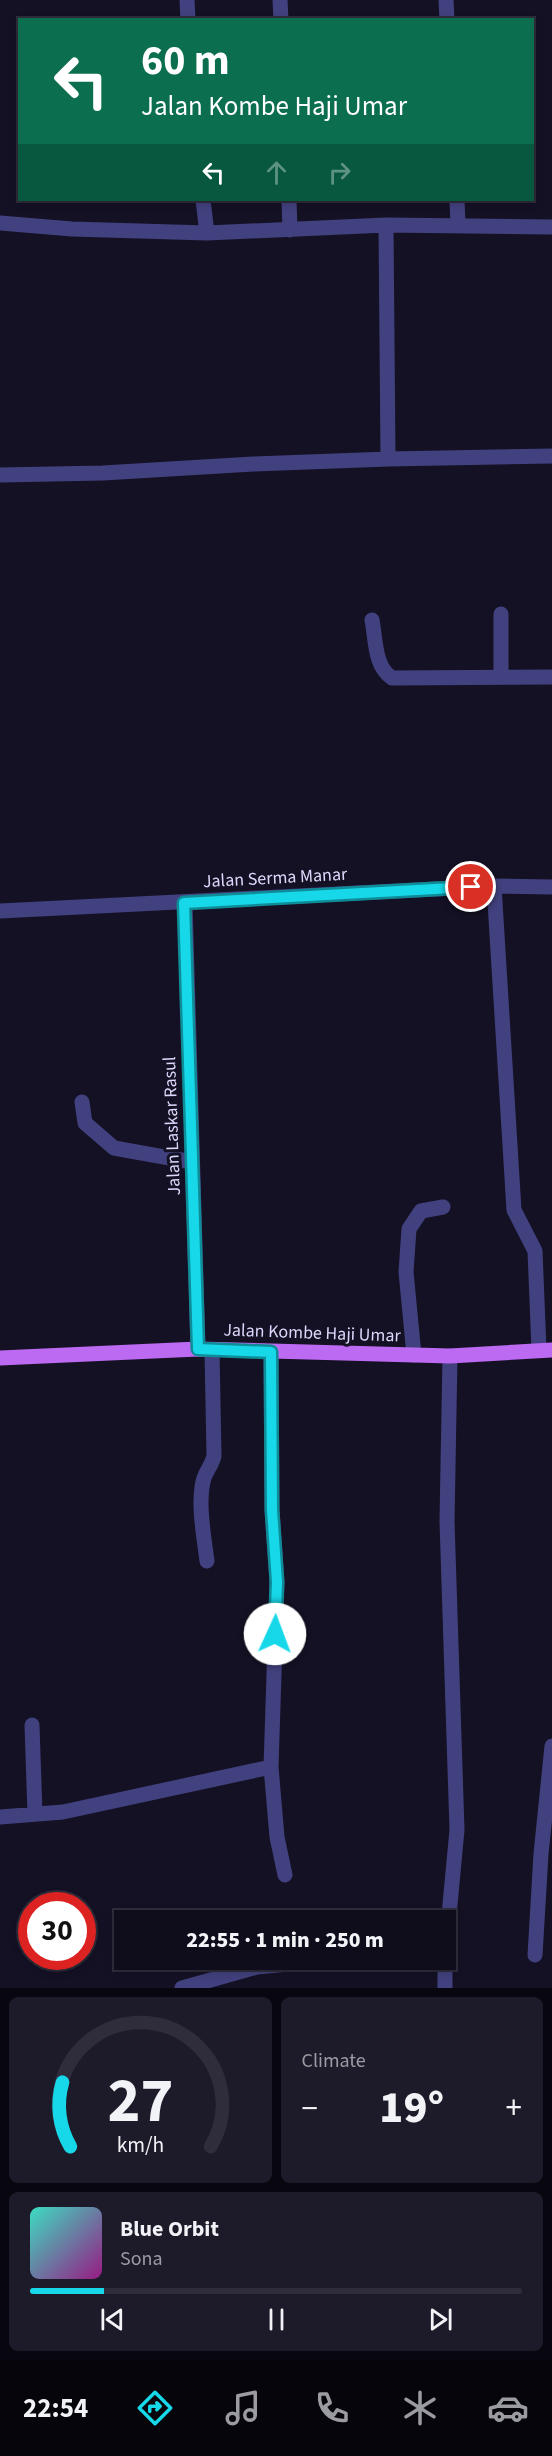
<!DOCTYPE html>
<meta charset="utf-8">
<style>
:root{--surface:#0f0d1c;--page:#1d1b29;--text:#f1f3f6;--muted:#9b9ca3;--line:#2f2d3b;--accent:#16d8e9}
body{margin:0;font-family:"Source Sans 3",sans-serif;background:var(--page);color:var(--text);height:100vh;display:flex;flex-direction:column;font-size:22px;white-space:nowrap}
*{box-sizing:border-box;margin:0}
p{font-size:20px;color:var(--muted)}
.icon{flex:none;width:33px;height:33px;fill:none;stroke:currentColor;stroke-width:2;stroke-linecap:round;stroke-linejoin:round}
.map{position:relative;height:1988px;overflow:hidden}
.details{display:flex;flex-direction:column;gap:9px;padding:9px;background:#08070f;flex:1}
.details>*{flex:none}
.top-card{position:absolute;left:18px;top:18px;width:516px;height:183px;border-radius:0px;box-shadow:0 3px 9px #0003,0 0 0 2px var(--line);background:#0b6e4f;color:#fff;overflow:hidden}
.speed{position:absolute;left:18px;top:1892px;display:flex;gap:12px;font-size:30px;font-weight:700;text-align:center}
.speed>*{display:grid;place-content:center;width:78px;height:78px;border-radius:50%;background:var(--surface);box-shadow:0 3px 9px #0003,0 0 0 2px var(--line);line-height:1}
.speed .limit{border:9px solid #d22;background:#fff;color:#111}
.pin{position:absolute;display:grid;place-items:center;width:51px;height:51px;color:#fff;margin:-26px;border:3px solid #fff;border-radius:50%;box-shadow:0 2px 6px #0007}
.me{position:absolute;width:66px;margin:-33px;rotate:2deg;stroke-linejoin:round;filter:drop-shadow(0 0 4px #0008)}
.turn{display:flex;align-items:center;gap:21px;height:126px;padding:0 24px;font-size:27px}
.turn .icon{width:78px;height:78px;stroke-width:2.5}
.turn b{display:block;font-size:42px;line-height:51px}
.lanes{display:flex;align-items:center;height:57px;padding:0 24px;background:#0003;justify-content:center;gap:30px;direction:ltr}
.lanes .off{opacity:.35}
.big{font-size:45px;font-weight:800;line-height:1.1}
.details .widget{flex:1;display:flex;flex-direction:column;justify-content:center;gap:9px;min-width:0;padding:0 21px;border-radius:9px;background:var(--page)}
.details .dial{align-items:center;gap:0}
.dial svg{height:156px;overflow:visible;fill:none;stroke:var(--line);stroke-width:7;stroke-linecap:round;text-anchor:middle}
.dial text{fill:var(--text);stroke:none}
.song{display:flex;align-items:center;gap:18px}
.cover{width:72px;height:72px;border-radius:9px;background:linear-gradient(135deg,hsl(170 70% 55%),hsl(310 70% 35%))}
.played{height:6px;border-radius:3px;background:linear-gradient(90deg,var(--accent) 15%,var(--line) 15%)}
.keys{display:flex;justify-content:space-around;direction:ltr}
.heat{display:flex;justify-content:space-between;align-items:center;font-size:33px;direction:ltr}
.details .tiles{flex:1;display:grid;gap:9px;grid-template-columns:1fr 1fr}
.widget:last-child{grid-column:span 2}
.trip{position:absolute;left:114px;top:1910px;width:342px;height:60px;border-radius:0px;background:var(--surface);box-shadow:0 3px 9px #0003,0 0 0 2px var(--line);font-weight:800;line-height:60px;text-align:center}
.dock{display:flex;height:96px;justify-content:space-around;align-items:center;background:#06050b;color:var(--muted)}
.dock .icon{width:42px;height:42px}
.dock .on{color:var(--accent)}
.dock b{font-size:27px;color:var(--text)}
.map>svg:first-child{display:block}
.lines{fill:none;stroke-linecap:round;stroke-linejoin:round}
.minor{stroke:#42417f;stroke-width:15}
.major{stroke:#bc6af1;stroke-width:15}
.route-casing{stroke:#0e8c97;stroke-width:15}
.route{stroke:#16d8e9;stroke-width:10}
.labels{text-anchor:middle;dominant-baseline:central;stroke-width:6;stroke-linejoin:round;paint-order:stroke}
.street-label{font-size:18px;fill:#dcd8fb;stroke:#141125}
</style>
<div class="map">
<svg width="552" height="1988" viewBox="0 0 552 1988">
<rect width="100%" height="100%" fill="#141125"/>
<g class="lines">
<path class="minor" d="M187 0 188 20
M280 0 281 20
M446 0 447 20
M203 200 207 233
M289 200 290 230
M457 200 458 225
M0 223 72 229 207 233 386 225 552 227
M386 225 388 459
M0 475 103 473 253 464 388 459 552 456
M501 614V677
M372 620C376 640 374 666 392 678L552 677
M494 886 514 1210 535 1251 539 1350
M185 903 198 1349
M0 911 494 886 552 887
M82 1102 85 1123 114 1148 192 1162
M271 1352 272 1510 277 1582 271 1767 277 1837 285 1875
M414 1355 406 1272 409 1229 421 1211 443 1207
M207 1561C204 1537 197 1501 204 1478 207 1469 212 1465 214 1456L212 1350
M32 1725 35 1814
M0 1817 63 1812 271 1767
M446 1947 457 1830 447 1521 450 1356
M535 1955 541 1854 552 1746
M182 1988 257 1967 342 1959
M445 1988V1959"/>
<path class="major" d="M0 1358 198 1349 450 1356 552 1350"/>
</g>
<g class="lines">
<defs>
<path id="route" d="M275 1634 277 1582 272 1510 271 1352 198 1349 184 903 471 887"/>
</defs>
<use href="#route" class="route-casing"/>
<use href="#route" class="route"/>
</g>
<g class="labels">
<g class="street-label">
<text transform="translate(275 878) rotate(-3)">Jalan Serma Manar</text>
<text transform="translate(172 1126) rotate(-92)">Jalan Laskar Rasul</text>
<text transform="translate(312 1333) rotate(2)">Jalan Kombe Haji Umar</text>
</g>
</g>
</svg>
<div class="speed"><div class="limit">30</div></div>
<div class="pin" style="left:471px;top:887px;background:#d93025"><svg class="icon" aria-label="arrive" viewBox="0 0 24 24"><path d="M6 21V4h12l-3 4 3 4H6"/></svg></div>
<svg class="me" style="left:275px;top:1634px" viewBox="-20 -20 40 40"><circle r="19" fill="#fff"/><path d="M0-13L10 11 0 6-10 11z" fill="#16d8e9"/></svg>
<div class="trip">22:55 · 1 min · 250 m</div>
<div class="top-card">
<div class="turn"><svg class="icon" aria-label="left" viewBox="0 0 24 24"><path d="M17 20v-9H6M10 6l-5 5 5 5"/></svg><div><b>60 m</b>Jalan Kombe Haji Umar</div></div>
<div class="lanes"><svg class="icon" aria-label="left" viewBox="0 0 24 24"><path d="M17 20v-9H6M10 6l-5 5 5 5"/></svg><svg class="icon off" aria-label="ahead" viewBox="0 0 24 24"><path d="M12 20V5M6 11l6-6 6 6"/></svg><svg class="icon off" aria-label="right" viewBox="0 0 24 24"><path d="M7 20v-9h11M14 6l5 5-5 5"/></svg></div>
</div>
</div>
<section class="details">
<div class="tiles">
<div class="widget dial"><svg viewBox="0 0 100 80">
<path d="M14 69A42 42 0 1 1 86 69"/>
<path d="M14 69A42 42 0 0 1 10 36" stroke="#16d8e9"/>
<text x="50" y="56" font-size="32" font-weight="700">27</text>
<text x="50" y="72" font-size="11">km/h</text>
</svg></div>
<div class="widget"><p>Climate</p>
<div class="heat"><a>−</a><b class="big">19°</b><a>+</a></div>
</div>
<div class="widget">
<div class="song"><i class="cover"></i><div><b>Blue Orbit</b><p>Sona</p></div></div>
<div class="played"></div>
<div class="keys"><svg class="icon" aria-label="previous" viewBox="0 0 24 24"><path d="M18 5L8 12l10 7zM5 5v14"/></svg><svg class="icon" aria-label="pause" viewBox="0 0 24 24"><path d="M8 5v14M16 5v14"/></svg><svg class="icon" aria-label="next" viewBox="0 0 24 24"><path d="M6 5l10 7-10 7zM19 5v14"/></svg></div>
</div>
</div>
</section>
<nav class="dock">
<b>22:54</b>
<svg class="icon on" aria-label="directions" viewBox="0 0 24 24"><path d="M12 3l9 9-9 9-9-9zM9 14v-3h6M13 9l2 2-2 2"/></svg>
<svg class="icon" aria-label="music" viewBox="0 0 24 24"><path d="M9 18V5l10-2v13"/><circle cx="6" cy="18" r="3"/><circle cx="16" cy="16" r="3"/></svg>
<svg class="icon" aria-label="phone" viewBox="0 0 24 24"><path d="M5 4h4l2 5-3 2q2 4 5 5l2-3 5 2v4C11 20 4 13 5 4z"/></svg>
<svg class="icon" aria-label="climate" viewBox="0 0 24 24"><path d="M12 3v18M4 7l16 10M4 17L20 7"/></svg>
<svg class="icon" aria-label="car" viewBox="0 0 24 24"><path d="M5 17H2v-5l4-1 3-4h7l3 4 3 1v5h-3M9 17h6M6 11h13"/><circle cx="7" cy="17" r="2"/><circle cx="17" cy="17" r="2"/></svg>
</nav>
